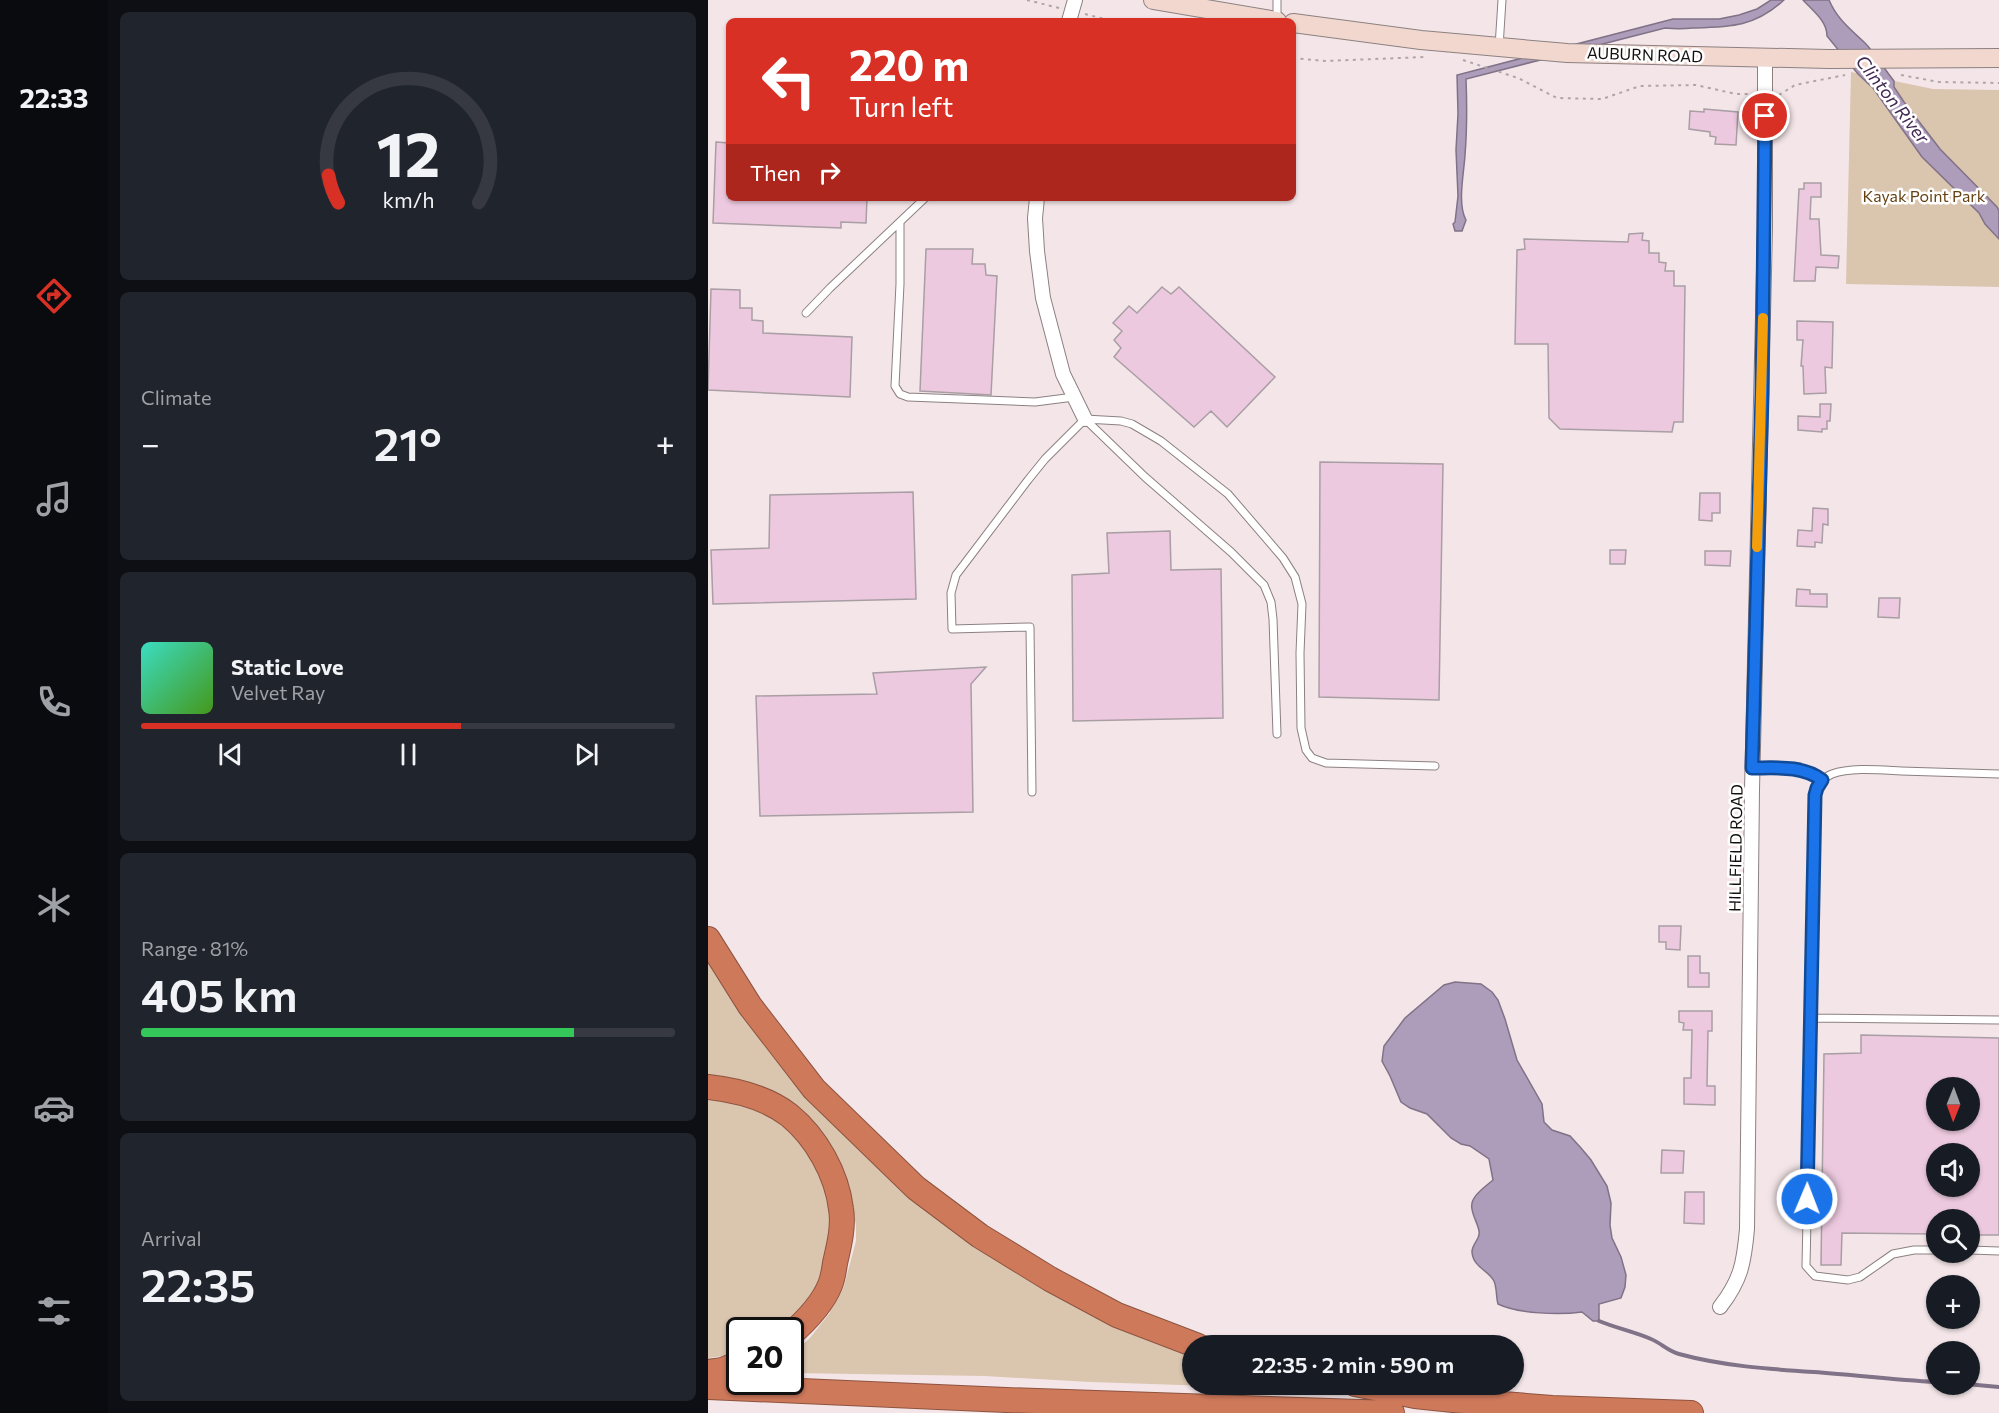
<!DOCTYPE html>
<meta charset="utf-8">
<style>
:root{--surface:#171b24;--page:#20242c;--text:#f1f3f6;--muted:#9ea1a6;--line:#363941;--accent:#d93025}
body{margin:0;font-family:Commissioner,sans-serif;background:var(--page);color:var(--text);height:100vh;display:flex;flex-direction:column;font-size:22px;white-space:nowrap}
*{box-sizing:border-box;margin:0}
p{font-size:20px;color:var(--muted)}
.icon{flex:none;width:33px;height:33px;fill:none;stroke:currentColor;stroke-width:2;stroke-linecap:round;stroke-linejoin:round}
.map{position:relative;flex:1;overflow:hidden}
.drawer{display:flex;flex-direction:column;gap:12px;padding:12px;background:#0d0f14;width:600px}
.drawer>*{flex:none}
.guide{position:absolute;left:18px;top:18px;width:570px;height:183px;border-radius:9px;box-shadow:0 2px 4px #0004;background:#d93025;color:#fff;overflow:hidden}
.needle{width:39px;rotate:181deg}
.tools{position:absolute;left:1218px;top:1077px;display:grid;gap:12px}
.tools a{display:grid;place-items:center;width:54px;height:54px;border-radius:50%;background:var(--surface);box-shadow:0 2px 4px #0004;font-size:30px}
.speed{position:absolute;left:18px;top:1317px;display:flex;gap:12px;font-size:30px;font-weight:700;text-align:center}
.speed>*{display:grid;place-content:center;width:78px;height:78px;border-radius:50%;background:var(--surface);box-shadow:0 2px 4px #0004;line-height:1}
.speed .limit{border:3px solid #111;border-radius:9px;background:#fff;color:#111}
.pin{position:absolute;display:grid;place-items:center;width:51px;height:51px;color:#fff;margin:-26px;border:3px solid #fff;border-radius:50%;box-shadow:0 2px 6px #0007}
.me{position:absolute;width:66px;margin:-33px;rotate:1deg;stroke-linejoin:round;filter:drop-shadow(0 0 4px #0008)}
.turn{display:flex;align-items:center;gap:21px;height:126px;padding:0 24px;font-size:27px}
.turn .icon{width:78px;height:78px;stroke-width:2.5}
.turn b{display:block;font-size:42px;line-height:51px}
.then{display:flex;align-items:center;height:57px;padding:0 24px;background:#0003;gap:12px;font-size:22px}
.big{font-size:45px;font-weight:600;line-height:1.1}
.drawer .tile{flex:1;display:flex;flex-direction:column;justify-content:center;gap:9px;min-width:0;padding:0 21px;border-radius:9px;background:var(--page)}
.drawer .dial{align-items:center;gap:0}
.dial svg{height:156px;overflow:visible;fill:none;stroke:var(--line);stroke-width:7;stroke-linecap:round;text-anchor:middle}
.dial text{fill:var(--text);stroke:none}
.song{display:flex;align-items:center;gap:18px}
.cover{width:72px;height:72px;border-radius:9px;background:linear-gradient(135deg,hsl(170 70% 55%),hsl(100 70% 35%))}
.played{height:6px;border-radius:3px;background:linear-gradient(90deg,var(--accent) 60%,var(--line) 60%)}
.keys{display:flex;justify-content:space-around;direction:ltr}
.heat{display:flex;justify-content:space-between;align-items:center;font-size:33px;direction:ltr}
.charge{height:9px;border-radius:4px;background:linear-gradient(90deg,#34c759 81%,var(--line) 0)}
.trip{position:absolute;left:474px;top:1335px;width:342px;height:60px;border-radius:30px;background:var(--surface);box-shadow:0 2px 4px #0004;font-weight:600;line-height:60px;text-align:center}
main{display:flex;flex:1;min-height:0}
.menu{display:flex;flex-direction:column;width:108px;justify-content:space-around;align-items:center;background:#090b0e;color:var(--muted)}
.menu .icon{width:42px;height:42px}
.menu .current{color:var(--accent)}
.menu b{font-size:27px;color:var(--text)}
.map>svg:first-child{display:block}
.green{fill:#dac5af}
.water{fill:#ae9cbb;stroke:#807287;stroke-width:1.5}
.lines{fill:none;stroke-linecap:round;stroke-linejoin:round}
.stream{stroke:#807287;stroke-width:4}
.building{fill:#edc9df;stroke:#a89ea4;stroke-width:1.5;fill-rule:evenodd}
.lane-casing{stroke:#8c8081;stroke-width:9}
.street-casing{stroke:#8c8081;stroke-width:16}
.secondary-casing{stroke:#8c8081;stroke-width:20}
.highway-casing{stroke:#8d5440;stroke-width:26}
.path{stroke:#b0a5a6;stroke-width:2;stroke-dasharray:3 4.5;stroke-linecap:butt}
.lane{stroke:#fff;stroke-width:7}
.street{stroke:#fff;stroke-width:14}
.secondary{stroke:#f1d7ce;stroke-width:18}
.highway{stroke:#cf795b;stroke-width:24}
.route-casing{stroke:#114b97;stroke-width:15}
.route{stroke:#1a73e8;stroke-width:10}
.slow{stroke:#f59e0b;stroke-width:10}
.labels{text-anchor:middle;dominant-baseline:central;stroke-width:5;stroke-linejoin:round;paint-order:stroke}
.street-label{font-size:16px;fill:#130f0f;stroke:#fff}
.park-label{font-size:16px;fill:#654111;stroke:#fff}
.water-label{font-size:18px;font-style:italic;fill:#422852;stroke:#fff}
</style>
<main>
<nav class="menu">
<b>22:33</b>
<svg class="icon current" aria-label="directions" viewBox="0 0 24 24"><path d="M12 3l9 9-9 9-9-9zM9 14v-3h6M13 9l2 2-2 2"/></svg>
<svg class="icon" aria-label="music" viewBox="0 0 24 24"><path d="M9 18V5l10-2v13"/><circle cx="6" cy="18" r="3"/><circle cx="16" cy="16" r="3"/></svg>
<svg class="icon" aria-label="phone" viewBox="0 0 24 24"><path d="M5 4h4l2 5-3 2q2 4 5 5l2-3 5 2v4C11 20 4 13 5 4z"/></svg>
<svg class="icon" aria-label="climate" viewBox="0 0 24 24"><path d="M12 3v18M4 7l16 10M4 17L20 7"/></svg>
<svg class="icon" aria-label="car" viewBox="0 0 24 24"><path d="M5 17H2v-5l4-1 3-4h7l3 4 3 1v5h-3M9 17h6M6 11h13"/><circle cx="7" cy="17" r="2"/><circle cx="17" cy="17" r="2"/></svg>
<svg class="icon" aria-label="filters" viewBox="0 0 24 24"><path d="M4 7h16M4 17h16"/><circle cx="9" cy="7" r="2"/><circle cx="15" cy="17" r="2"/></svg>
</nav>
<section class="drawer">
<div class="tile dial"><svg viewBox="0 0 100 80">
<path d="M14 69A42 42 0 1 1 86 69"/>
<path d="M14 69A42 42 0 0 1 9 55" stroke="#d93025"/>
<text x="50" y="56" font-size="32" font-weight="700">12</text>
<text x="50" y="72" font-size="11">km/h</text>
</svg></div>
<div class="tile"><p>Climate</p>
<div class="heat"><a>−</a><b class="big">21°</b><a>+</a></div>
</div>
<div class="tile">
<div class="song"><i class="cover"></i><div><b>Static Love</b><p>Velvet Ray</p></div></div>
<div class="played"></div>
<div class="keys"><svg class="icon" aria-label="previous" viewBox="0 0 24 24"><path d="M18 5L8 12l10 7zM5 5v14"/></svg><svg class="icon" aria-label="pause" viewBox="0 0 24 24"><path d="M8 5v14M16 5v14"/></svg><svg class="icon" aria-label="next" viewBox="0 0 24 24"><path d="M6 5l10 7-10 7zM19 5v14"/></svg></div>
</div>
<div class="tile"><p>Range · 81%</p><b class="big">405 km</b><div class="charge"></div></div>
<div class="tile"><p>Arrival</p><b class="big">22:35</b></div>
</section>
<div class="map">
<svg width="1291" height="1413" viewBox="0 0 1291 1413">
<rect width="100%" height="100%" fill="#f4e6e8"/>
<path class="green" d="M1143 72 1225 89 1291 90V287L1138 284Z
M0 956 154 1150 484 1356V1384H580L595 1389 382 1382 277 1376 83 1373V1354L101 1339 121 1314 136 1286 148 1241V1226L141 1185 132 1163 64 1093 44 1084 16 1077H0Z
M0 1097 35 1104 52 1110 75 1124 104 1155 125 1205 114 1284 78 1330H32L31 1354 0 1358Z"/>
<path class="water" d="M1063 0H1076C1047 27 1022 27 985 28 975 29 967 29 957 28L758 79C759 104 759 130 757 155 756 173 749 204 758 220L754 231H747L745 224 747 222 750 196 748 150 750 114 749 75 965 19H1011L1031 15 1049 9Z
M1095 0H1121C1129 19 1142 29 1157 43 1168 54 1176 69 1186 81V87L1196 102 1232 149 1289 207 1291 211V239L1277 224 1271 213 1214 157 1165 88 1150 74 1119 36C1119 21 1105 11 1095 0Z
M747 982 773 984 784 992 790 1000 797 1019 809 1060 834 1104 836 1122 844 1130 862 1136 873 1148 883 1160 899 1186 903 1203 902 1225 904 1238 913 1257 918 1275 917 1287 913 1298 891 1304V1321H885L874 1312C852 1315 811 1314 790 1304 788 1297 789 1288 786 1281 780 1270 765 1267 764 1252 764 1243 773 1239 771 1231 770 1224 765 1217 764 1209 761 1197 777 1187 785 1180L781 1159 762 1146 753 1144 743 1138 719 1114 702 1108 693 1102 682 1076 674 1061 676 1046 697 1018 736 985Z"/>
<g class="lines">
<path class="stream" d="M891 1321C908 1328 927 1332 943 1339 953 1343 960 1351 971 1354 1015 1366 1060 1369 1106 1372 1147 1375 1187 1380 1228 1382
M1258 1384 1291 1387"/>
</g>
<path class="building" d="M996 109 1030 112 1028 145 1007 144 1008 137 1002 136V132L981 129 982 111 996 112Z
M8 142 21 143V198H159L158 223 133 222V228L5 223Z
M1096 183H1113V197H1103L1102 219H1111L1113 255 1131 256 1130 268 1108 267 1107 281H1086L1091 189H1096Z
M935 233 934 240 941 241V253H951V262L958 263 957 271H966V286H977L975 422H966L964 432 852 429 841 418 840 344H807L809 250 817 249 816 239 920 242 921 234Z
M218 249H265L264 264H277L278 275 289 276 283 395 212 391Z
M454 287 463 294 471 287 567 377 519 427 503 411 486 427 406 357 413 348 406 340 414 331 405 323 421 306 429 313Z
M3 289 32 290V308H44V320L55 321V333L144 337 142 397 0 390Z
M1089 321 1125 322 1124 368 1117 367 1118 393 1096 394 1095 366H1093L1095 340H1089Z
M1112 404H1123L1122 421H1119V429H1114V432L1090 430V416L1112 417Z
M612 462 735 464 731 700 611 697Z
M205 492 208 599 5 604 3 550 61 548 62 495Z
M992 493H1012V513H1004V521L991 520Z
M1105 508 1120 509V525L1115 524 1114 543 1107 542V547L1089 546 1090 530 1104 531Z
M462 531 463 570 513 569 515 718 365 721 364 575 401 573 399 533Z
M902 550H918L917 564H902Z
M997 551H1023L1022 566 997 565Z
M1089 589 1102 590V594H1119V607L1088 606Z
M1171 598H1192L1191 618 1170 617Z
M278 667 263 684 265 812 52 816 48 696 169 694 165 673Z
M951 926H973L972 950 958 949V942H951Z
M980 956H992V973H1001V987H980Z
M971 1011H1004V1031H1000L999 1086H1007V1105L976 1104V1078H983L984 1030H975L976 1023 971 1022Z
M1153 1035 1291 1038V1235H1262V1220H1228V1234L1134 1233 1133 1265H1113L1116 1054 1153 1053ZM1228 1088H1262V1120H1228ZM1228 1154H1262V1186H1228Z
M954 1150 976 1151 975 1173H953Z
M977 1192H996V1224L976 1223Z"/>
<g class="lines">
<defs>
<path id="lane" d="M569 0V18
M791 47 794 0
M192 223V284L187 386 192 394 200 397 327 402 366 397
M98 313 122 288 217 198
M377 419 437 477 523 552 556 585 563 602 565 619 569 734
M1044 768C1068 768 1094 765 1114 780
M324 792 322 627 244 629 243 593 248 575 320 480 337 459 377 419 413 421 424 424 453 441 520 494 575 558 587 577 594 604 592 653 593 728 598 750 604 758 618 763 727 766
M1103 1018 1291 1020
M1228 1250H1206L1185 1254 1152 1277 1140 1280 1107 1276 1098 1266 1108 795C1109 785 1114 778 1124 774 1143 767 1173 770 1193 771 1226 772 1258 773 1291 774
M1262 1250 1291 1251"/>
<path id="street" d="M361 21 367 0
M329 198 327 218 329 251 335 298 355 374 377 419
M1012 1307C1033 1280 1036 1263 1039 1229L1044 790 1057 228V58"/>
<path id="secondary" d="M445 0 569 21
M585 23 713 40 859 53 1121 59 1291 58"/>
<path id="highway" d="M0 939 42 1006 106 1089 208 1188 272 1236 342 1279 409 1315 490 1346
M0 1087C27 1090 59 1098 81 1115 108 1137 129 1174 133 1209 136 1226 131 1246 127 1263 126 1270 125 1278 122 1285 114 1305 98 1321 82 1335
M0 1372 14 1370 32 1363
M647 1384 707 1396 745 1400 844 1408 983 1413
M0 1387 298 1400 684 1413"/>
</defs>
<use href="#lane" class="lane-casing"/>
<use href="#street" class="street-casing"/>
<use href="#secondary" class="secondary-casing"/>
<use href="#highway" class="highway-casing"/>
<path class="path" d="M319 0 351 8
M377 14 404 21
M585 58 617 61 717 57
M755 60 810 78 849 98 894 99 932 86 988 85 1028 94H1044
M1193 75 1231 82 1291 83
M1071 95 1087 85 1137 75"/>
<use href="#lane" class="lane"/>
<use href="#street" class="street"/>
<use href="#secondary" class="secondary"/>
<use href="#highway" class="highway"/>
</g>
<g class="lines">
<defs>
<path id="route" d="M1057 116 1054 394 1044 768C1068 768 1094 765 1114 780L1109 788 1107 795 1099 1199"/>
</defs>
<use href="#route" class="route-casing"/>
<use href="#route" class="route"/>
<path class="slow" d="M1049 547 1055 318"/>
</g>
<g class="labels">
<g class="street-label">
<text transform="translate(937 54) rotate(2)">AUBURN ROAD</text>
<text transform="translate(1027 848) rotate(-89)">HILLFIELD ROAD</text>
</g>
<g class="park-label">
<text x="1216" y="195">Kayak Point Park</text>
</g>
<g class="water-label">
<text transform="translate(1185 99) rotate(52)">Clinton River</text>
</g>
</g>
</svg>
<div class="tools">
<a><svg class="needle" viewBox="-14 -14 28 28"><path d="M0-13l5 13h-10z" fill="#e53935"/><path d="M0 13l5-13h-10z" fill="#9ea1a6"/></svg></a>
<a><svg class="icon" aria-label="sound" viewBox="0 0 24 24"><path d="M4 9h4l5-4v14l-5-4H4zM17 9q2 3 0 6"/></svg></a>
<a><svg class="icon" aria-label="search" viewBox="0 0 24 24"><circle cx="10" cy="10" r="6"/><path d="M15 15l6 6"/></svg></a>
<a>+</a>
<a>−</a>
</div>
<div class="speed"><div class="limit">20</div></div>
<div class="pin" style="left:1057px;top:116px;background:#d93025"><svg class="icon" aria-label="arrive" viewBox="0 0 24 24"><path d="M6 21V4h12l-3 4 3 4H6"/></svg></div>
<svg class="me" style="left:1099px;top:1199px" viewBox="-20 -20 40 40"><circle r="17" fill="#1a73e8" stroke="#fff" stroke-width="3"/><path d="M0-11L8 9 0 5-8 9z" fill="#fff"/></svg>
<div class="trip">22:35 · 2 min · 590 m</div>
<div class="guide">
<div class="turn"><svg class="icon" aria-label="left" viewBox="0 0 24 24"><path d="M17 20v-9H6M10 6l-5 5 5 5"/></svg><div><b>220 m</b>Turn left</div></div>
<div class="then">Then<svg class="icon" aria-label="right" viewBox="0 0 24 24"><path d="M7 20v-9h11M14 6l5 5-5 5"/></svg></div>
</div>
</div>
</main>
